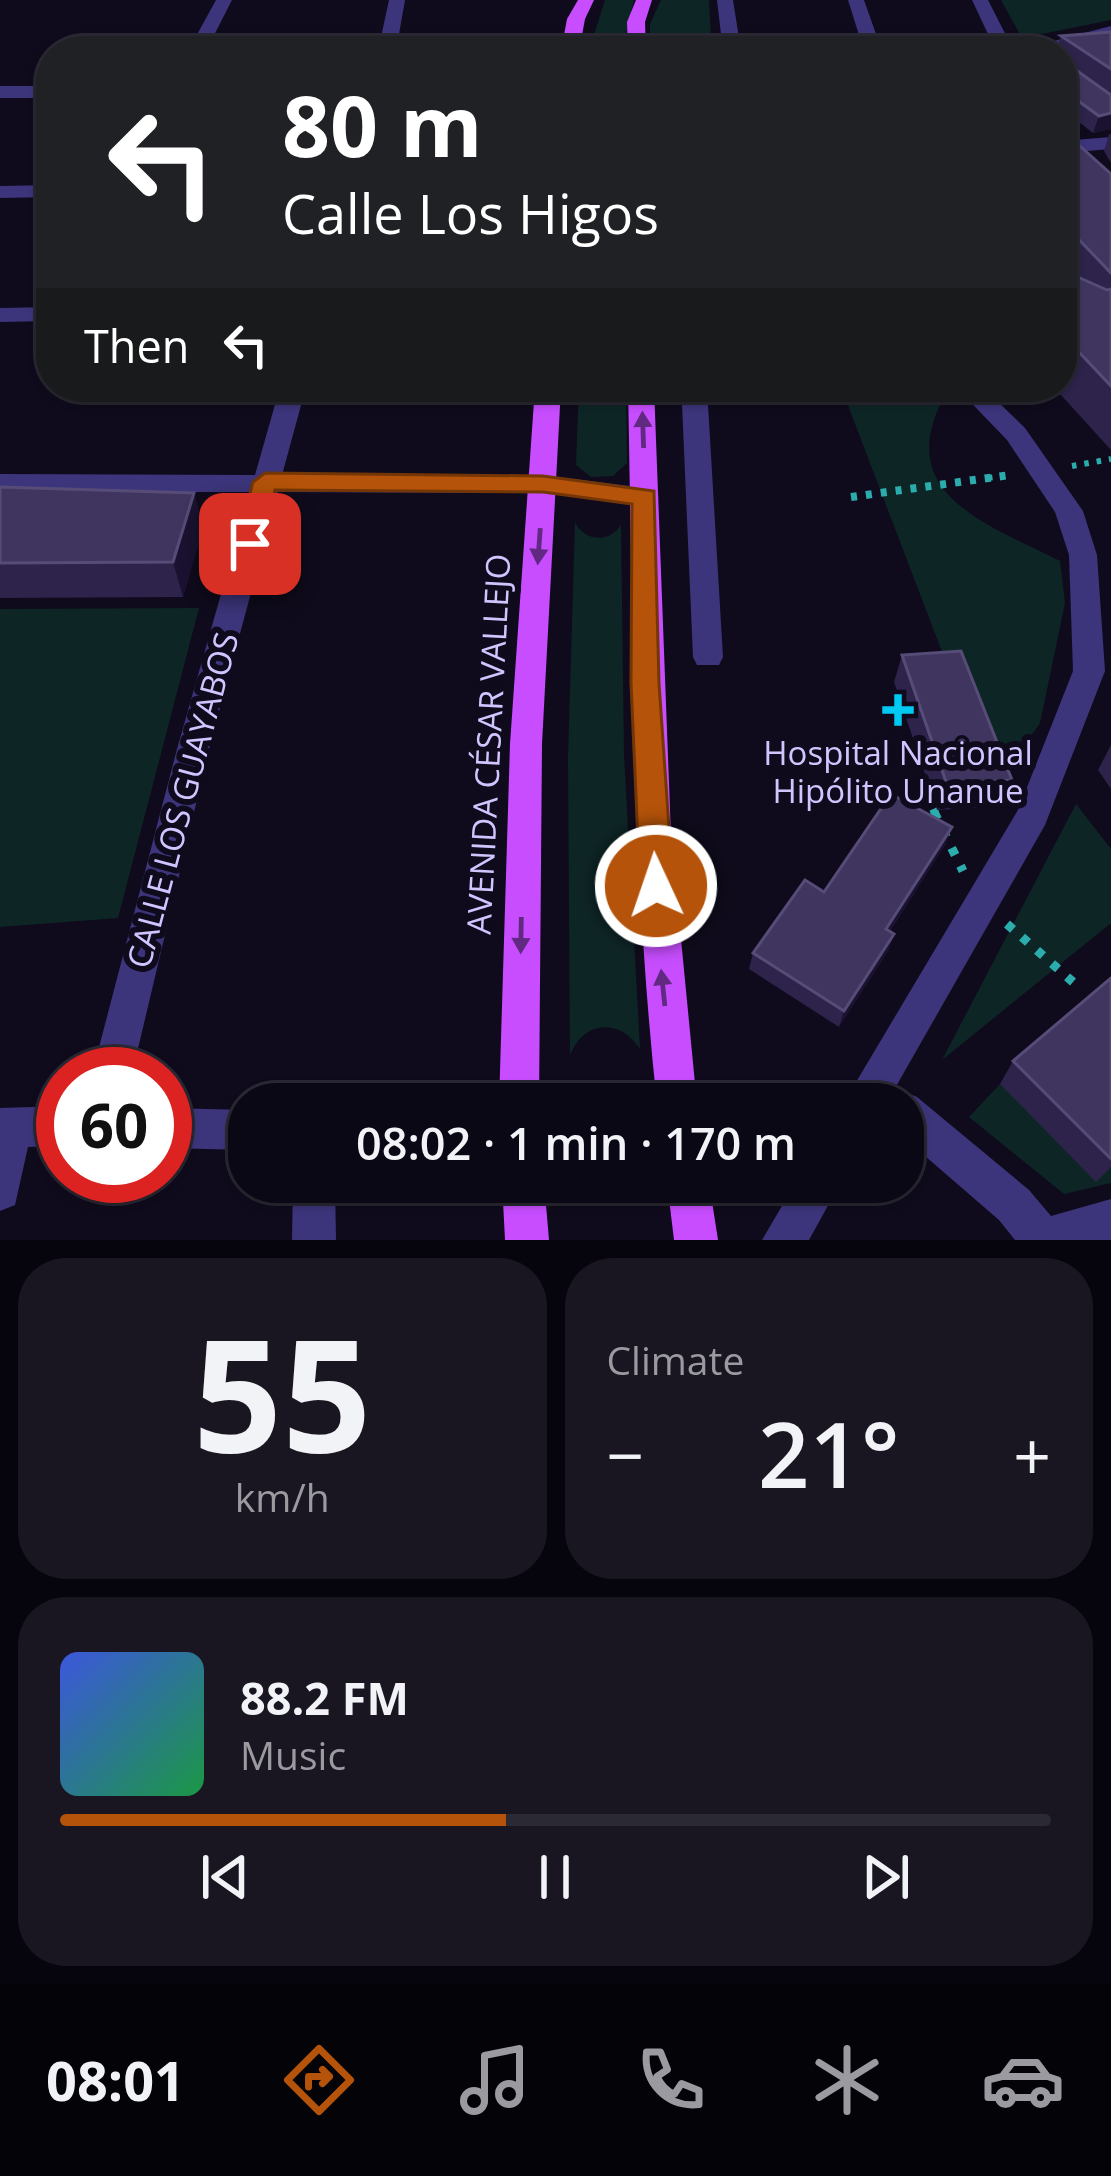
<!DOCTYPE html>
<meta charset="utf-8">
<style>
:root{--surface:#0b0815;--page:#191622;--text:#f1f3f6;--muted:#9a9aa0;--line:#2b2934;--accent:#b45309}
body{margin:0;font-family:"Open Sans",sans-serif;background:var(--page);color:var(--text);height:100vh;display:flex;flex-direction:column;font-size:45px;white-space:nowrap}
*{box-sizing:border-box;margin:0}
p{font-size:39px;color:var(--muted)}
.icon{flex:none;width:66px;height:66px;fill:none;stroke:currentColor;stroke-width:2;stroke-linecap:round;stroke-linejoin:round}
.map{position:relative;height:1240px;overflow:hidden}
.drawer{display:flex;flex-direction:column;gap:18px;padding:18px;background:#06040c;flex:1}
.drawer>*{flex:none}
.top-card{position:absolute;left:36px;top:36px;width:1041px;height:366px;border-radius:48px;box-shadow:0 3px 9px #0004,0 0 0 3px var(--line);background:#202124;color:#fff;overflow:hidden}
.speed{position:absolute;left:36px;top:1047px;display:flex;gap:24px;font-size:60px;font-weight:700;text-align:center}
.speed>*{display:grid;place-content:center;width:156px;height:156px;border-radius:50%;background:var(--surface);box-shadow:0 3px 9px #0004,0 0 0 3px var(--line);line-height:1}
.speed .limit{border:18px solid #d22;background:#fff;color:#111}
.pin{position:absolute;display:grid;place-items:center;width:102px;height:102px;color:#fff;margin:-51px;border-radius:24px;box-shadow:0 6px 18px #0006}
.me{position:absolute;width:132px;margin:-66px;rotate:357deg;stroke-linejoin:round;filter:drop-shadow(0 0 9px #0008)}
.turn{display:flex;align-items:center;gap:42px;height:252px;padding:0 48px;font-size:54px}
.turn .icon{width:156px;height:156px;stroke-width:2.5}
.turn b{display:block;font-size:84px;line-height:102px}
.then{display:flex;align-items:center;height:114px;padding:0 48px;background:#0003;gap:24px;font-size:45px}
.big{font-size:90px;font-weight:600;line-height:1.1}
.drawer .widget{flex:1;display:flex;flex-direction:column;justify-content:center;gap:18px;min-width:0;padding:0 42px;border-radius:48px;background:var(--page)}
.drawer .dial{align-items:center;gap:0}
.dial b{font-size:156px;line-height:1}
.song{display:flex;align-items:center;gap:36px}
.cover{width:144px;height:144px;border-radius:18px;background:linear-gradient(135deg,hsl(230 70% 55%),hsl(140 70% 35%))}
.played{height:12px;border-radius:6px;background:linear-gradient(90deg,var(--accent) 45%,var(--line) 45%)}
.keys{display:flex;justify-content:space-around;direction:ltr}
.heat{display:flex;justify-content:space-between;align-items:center;font-size:66px;direction:ltr}
.drawer .tiles{flex:1;display:grid;gap:18px;grid-template-columns:1fr 1fr}
.widget:last-child{grid-column:span 2}
.trip{position:absolute;left:228px;top:1083px;width:696px;height:120px;border-radius:48px;background:var(--surface);box-shadow:0 3px 9px #0004,0 0 0 3px var(--line);font-weight:600;line-height:120px;text-align:center}
.tabs{display:flex;height:192px;justify-content:space-around;align-items:center;background:#040308;color:var(--muted)}
.tabs .icon{width:84px;height:84px}
.tabs .selected{color:var(--accent)}
.tabs b{font-size:54px;color:var(--text)}
.map>svg:first-child{display:block}
.green{fill:#0e2526}
.lines{fill:none;stroke-linecap:round;stroke-linejoin:round}
.path-far2{stroke:#2cadad;stroke-width:6;stroke-dasharray:4.5 8;stroke-linecap:butt}
.path-far1{stroke:#2cadad;stroke-width:8;stroke-dasharray:6 9;stroke-linecap:butt}
.path{stroke:#2cadad;stroke-width:9;stroke-dasharray:8 12;stroke-linecap:butt}
.minor{fill:#3c357b;fill-rule:evenodd}
.major{fill:#c74dff;fill-rule:evenodd}
.wall{fill:#2d234b}
.shaded-wall{fill:#1a1230}
.building{fill:#3f355e;stroke:#564c77;stroke-width:3}
.oneway{fill:#622982}
.route{fill:#b45309;stroke:#753606;stroke-width:3}
.poi-dot{fill:#00caf1;stroke:#0f0b1c;stroke-width:4.5}
.labels{text-anchor:middle;dominant-baseline:central;stroke-width:12;stroke-linejoin:round;paint-order:stroke}
.street-label{font-size:33px;fill:#d0c6ff;stroke:#0f0b1c}
.poi-label{font-size:33px;fill:#d0c6ff;stroke:#0f0b1c}
</style>
<div class="map">
<svg width="1111" height="1240" viewBox="0 0 1111 1240">
<rect width="100%" height="100%" fill="#0f0b1c"/>
<path class="green" d="M605 0H634L622 51H589Z
M661 0H709L711 40 679 47 650 37V24Z
M1001 0H1111V20L1022 38Z
M579 387H626L627 463 613 476 591 477 576 465Z
M841 387H924L941 403C895 497 993 526 1060 561L1065 603 1040 723 994 788Z
M575 522C584 542 610 543 621 525L624 755 640 1049C620 1017 582 1021 570 1056L568 758Z
M199 608 118 918 0 927V609Z
M1076 804 1111 849V923L942 1060Z
M1000 1084 1111 1167V1183L1064 1194 969 1117Z"/>
<g class="lines">
<path class="path-far2" d="M1072 466 1111 459
M988 478 1010 475"/>
<path class="path-far1" d="M851 497 1010 475
M933 809 936 815"/>
<path class="path" d="M934 812 963 871
M1007 924 1073 982"/>
<path class="minor" d="M216 0H232L206 51H188Z
M389 0H405L396 51H378Z
M717 0H733L741 51H723Z
M848 0H864L882 51H864Z
M972 0H988L1014 51H996Z
M1111 26V36L1048 51H1016Z
M0 86H51V98H0Z
M1111 137V149L1062 153V141Z
M51 185V197L0 198V186Z
M51 307V321L0 322V308Z
M280 387H306L282 475H543L645 488 659 497 645 506 543 493 278 492 209 749 132 1074H92L177 749 250 492H0V474L255 475Z
M695 387H721L708 405 723 657 719 665H697L693 657 682 404Z
M956 387H983L1025 428 1083 511 1097 555 1105 671 1045 825 890 1097 903 1091 917 1097 1029 1190 1051 1216 1111 1199V1240H1015L999 1220 903 1137V1104H843L1018 810 1073 671 1069 555 1055 512 1007 440Z
M63 1106V1146L28 1147 15 1205 0 1211V1108Z
M165 1108 249 1110V1150L165 1148Z
M293 1182H335L336 1240H292Z
M796 1182H841L809 1240H762Z"/>
<path class="major" d="M578 0H594L585 19 579 51H561L567 19Z
M636 0H652L645 22 646 51H628L627 22Z
M535 387H561L542 744 539 1104H499L510 744Z
M628 387H654L671 836 697 1104H657C631 865 633 627 628 387Z
M502 1182H544L549 1240H505Z
M667 1182H709L718 1240H674Z"/>
</g>
<path class="wall" d="M1111 32V129L1093 133 1062 109V51H1056L1061 36Z
M1062 130 1111 174V450L1061 395 1046 387H1062V270L1068 273 1062 266Z
M1109 134H1111V163L1104 151Z
M0 487 194 493 203 527 183 597 0 598Z
M902 655 1012 780 1000 806 937 810 894 682Z
M1111 745V789L1098 770Z
M952 827 945 845 890 931 894 934 888 951 839 1027 749 969 753 953 824 892Z
M1111 978V1167L1096 1182 1000 1084 1013 1061Z"/>
<path class="shaded-wall" d="M1111 113V129L1093 133 1099 116Z
M194 493 203 527 183 597 173 562Z
M952 827 945 845 880 946 886 929Z
M894 934 888 951 839 1027 844 1011Z"/>
<path class="building" d="M1111 32V69L1061 36Z
M1044 47 1050 51H1020Z
M1062 60 1111 95V113L1099 116 1062 89Z
M1062 130 1111 174V273L1062 222Z
M1062 270 1107 290 1111 289V386L1077 350 1062 343Z
M0 487 194 493 173 562 0 563Z
M961 651 1012 780 947 784 945 779 902 655Z
M891 794 952 827 886 929 894 934 844 1011 753 953 805 880 824 892Z
M1111 978V1159L1013 1061Z"/>
<defs><path id="oneway-solid" d="M-6-.8H1V-3.2L6.5 0L1 3.2V.8H-6Z" transform="scale(3)"/></defs>
<g class="oneway">
<use href="#oneway-solid" transform="translate(643 430) rotate(-92)"/>
<use href="#oneway-solid" transform="translate(539 546) rotate(94)"/>
<use href="#oneway-solid" transform="translate(521 935) rotate(91)"/>
<use href="#oneway-solid" transform="translate(663 988) rotate(-96)"/>
</g>
<path class="route" d="M265 473 543 476 654 491 659 683 673 886 668 896 656 901 645 896 640 886 631 683 632 504 543 492 275 490 263 544 250 553 237 544 253 482Z"/>
<path class="poi-dot" d="M892 692h12v12h12v12h-12v12h-12v-12h-12v-12h12z"/>
<g class="labels">
<g class="street-label">
<text transform="translate(488 744) rotate(-87)">AVENIDA CÉSAR VALLEJO</text>
<text transform="translate(182 800) rotate(-75)">CALLE LOS GUAYABOS</text>
</g>
<g class="poi-label">
<text x="898" y="752">Hospital Nacional<tspan x="898" dy="38">Hipólito Unanue</tspan></text>
</g>
</g>
</svg>
<div class="speed"><div class="limit">60</div></div>
<div class="pin" style="left:250px;top:544px;background:#d93025"><svg class="icon" aria-label="arrive" viewBox="0 0 24 24"><path d="M6 21V4h12l-3 4 3 4H6"/></svg></div>
<svg class="me" style="left:656px;top:886px" viewBox="-20 -20 40 40"><circle r="17" fill="#b45309" stroke="#fff" stroke-width="3"/><path d="M0-11L8 9 0 5-8 9z" fill="#fff"/></svg>
<div class="trip">08:02 · 1 min · 170 m</div>
<div class="top-card">
<div class="turn"><svg class="icon" aria-label="left" viewBox="0 0 24 24"><path d="M17 20v-9H6M10 6l-5 5 5 5"/></svg><div><b>80 m</b>Calle Los Higos</div></div>
<div class="then">Then<svg class="icon" aria-label="left" viewBox="0 0 24 24"><path d="M17 20v-9H6M10 6l-5 5 5 5"/></svg></div>
</div>
</div>
<section class="drawer">
<div class="tiles">
<div class="widget dial"><b>55</b><p>km/h</p></div>
<div class="widget"><p>Climate</p>
<div class="heat"><a>−</a><b class="big">21°</b><a>+</a></div>
</div>
<div class="widget">
<div class="song"><i class="cover"></i><div><b>88.2 FM</b><p>Music</p></div></div>
<div class="played"></div>
<div class="keys"><svg class="icon" aria-label="previous" viewBox="0 0 24 24"><path d="M18 5L8 12l10 7zM5 5v14"/></svg><svg class="icon" aria-label="pause" viewBox="0 0 24 24"><path d="M8 5v14M16 5v14"/></svg><svg class="icon" aria-label="next" viewBox="0 0 24 24"><path d="M6 5l10 7-10 7zM19 5v14"/></svg></div>
</div>
</div>
</section>
<nav class="tabs">
<b>08:01</b>
<svg class="icon selected" aria-label="directions" viewBox="0 0 24 24"><path d="M12 3l9 9-9 9-9-9zM9 14v-3h6M13 9l2 2-2 2"/></svg>
<svg class="icon" aria-label="music" viewBox="0 0 24 24"><path d="M9 18V5l10-2v13"/><circle cx="6" cy="18" r="3"/><circle cx="16" cy="16" r="3"/></svg>
<svg class="icon" aria-label="phone" viewBox="0 0 24 24"><path d="M5 4h4l2 5-3 2q2 4 5 5l2-3 5 2v4C11 20 4 13 5 4z"/></svg>
<svg class="icon" aria-label="climate" viewBox="0 0 24 24"><path d="M12 3v18M4 7l16 10M4 17L20 7"/></svg>
<svg class="icon" aria-label="car" viewBox="0 0 24 24"><path d="M5 17H2v-5l4-1 3-4h7l3 4 3 1v5h-3M9 17h6M6 11h13"/><circle cx="7" cy="17" r="2"/><circle cx="17" cy="17" r="2"/></svg>
</nav>
